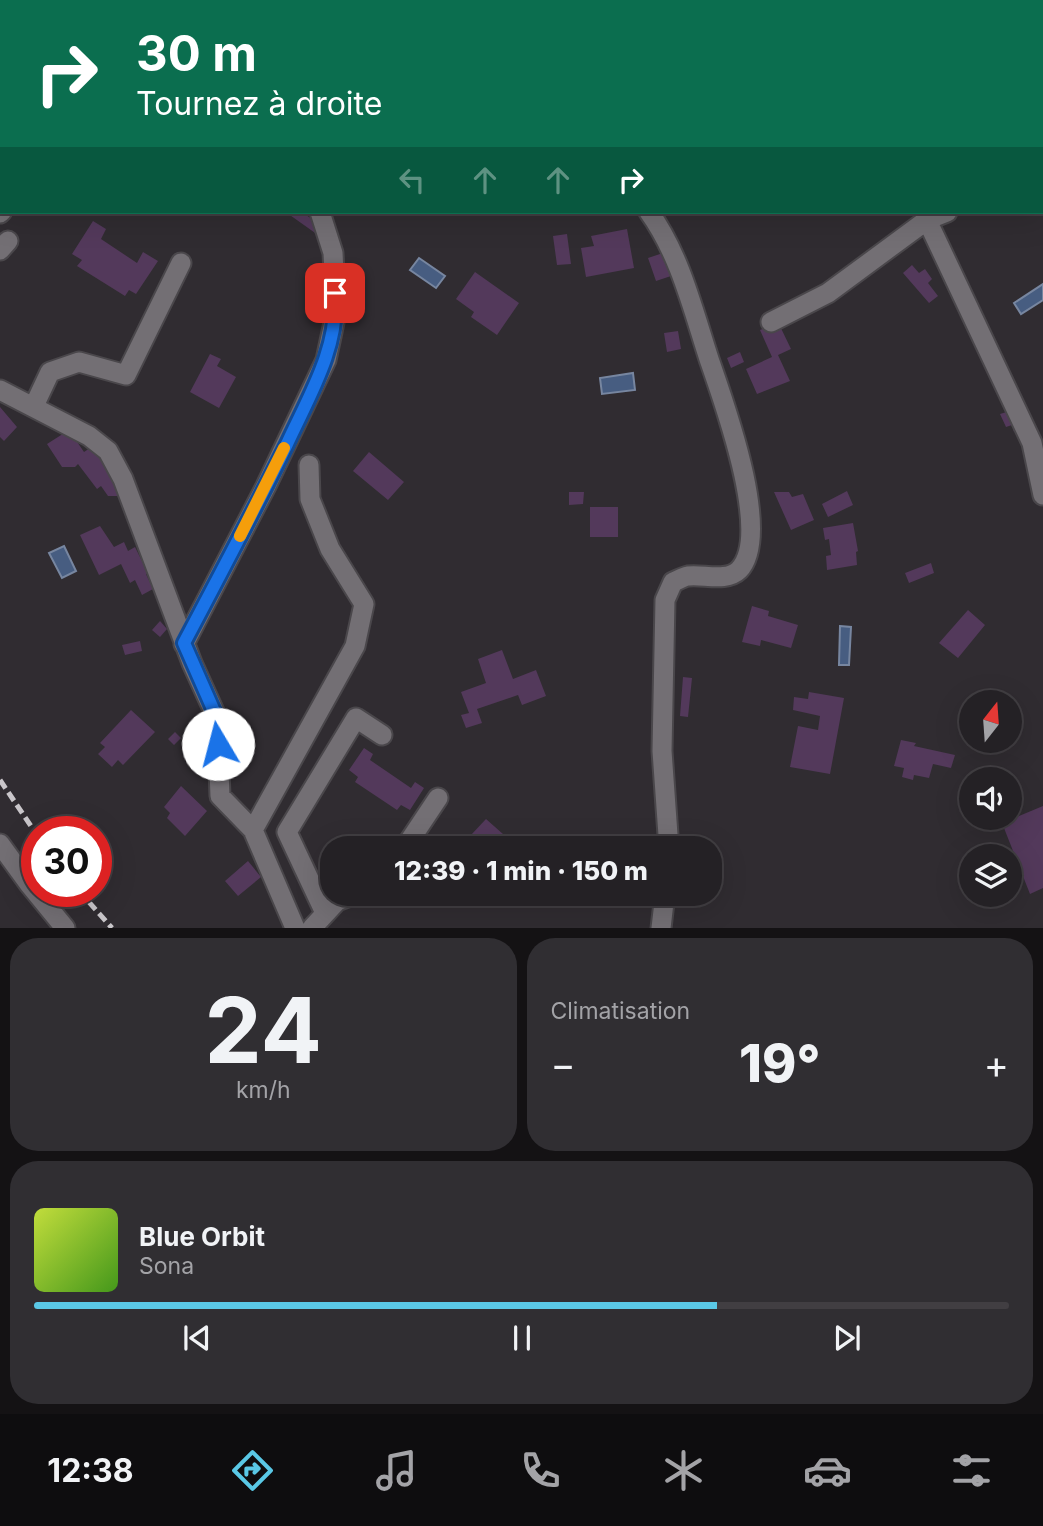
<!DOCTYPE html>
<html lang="fr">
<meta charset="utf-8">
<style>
:root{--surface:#242125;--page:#302e32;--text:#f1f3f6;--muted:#a3a3a7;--line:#413e42;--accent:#5ac8e6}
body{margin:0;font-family:Inter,sans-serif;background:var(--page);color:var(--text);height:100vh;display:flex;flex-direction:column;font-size:26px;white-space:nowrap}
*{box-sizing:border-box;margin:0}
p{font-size:23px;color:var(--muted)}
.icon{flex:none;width:38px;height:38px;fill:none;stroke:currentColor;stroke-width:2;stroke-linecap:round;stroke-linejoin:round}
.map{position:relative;height:928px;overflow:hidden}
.details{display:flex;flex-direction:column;gap:10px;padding:10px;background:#141214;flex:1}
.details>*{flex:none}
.top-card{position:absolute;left:0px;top:0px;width:1043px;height:214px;box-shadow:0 7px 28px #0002,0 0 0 2px var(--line);background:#0b6e4f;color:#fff;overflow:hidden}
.needle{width:46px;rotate:17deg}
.buttons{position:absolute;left:959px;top:690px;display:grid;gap:14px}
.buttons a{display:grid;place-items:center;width:63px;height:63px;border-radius:50%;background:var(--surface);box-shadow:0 7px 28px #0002,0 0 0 2px var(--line);font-size:35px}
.speed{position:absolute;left:21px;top:816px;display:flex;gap:14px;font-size:35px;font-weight:700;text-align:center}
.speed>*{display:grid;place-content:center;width:91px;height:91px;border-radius:50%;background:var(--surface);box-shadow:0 7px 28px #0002,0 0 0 2px var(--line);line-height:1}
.speed .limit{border:10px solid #d22;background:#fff;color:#111}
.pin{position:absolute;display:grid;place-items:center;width:60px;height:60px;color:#fff;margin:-30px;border-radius:14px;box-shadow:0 4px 10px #0006}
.me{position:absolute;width:77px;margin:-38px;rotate:352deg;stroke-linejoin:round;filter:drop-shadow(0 0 5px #0008)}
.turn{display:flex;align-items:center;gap:24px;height:147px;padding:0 21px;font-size:32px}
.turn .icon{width:91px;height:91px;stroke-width:2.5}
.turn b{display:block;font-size:49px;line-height:60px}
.lanes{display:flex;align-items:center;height:66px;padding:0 21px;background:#0003;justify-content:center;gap:35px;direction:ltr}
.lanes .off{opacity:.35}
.big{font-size:52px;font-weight:800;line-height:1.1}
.details .card{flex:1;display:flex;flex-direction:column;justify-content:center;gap:10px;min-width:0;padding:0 24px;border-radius:28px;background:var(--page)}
.details .dial{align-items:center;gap:0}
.dial b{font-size:91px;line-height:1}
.song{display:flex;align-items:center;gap:21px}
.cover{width:84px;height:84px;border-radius:10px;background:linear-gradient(135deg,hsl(70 70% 55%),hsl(100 70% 35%))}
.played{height:7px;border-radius:4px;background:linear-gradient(90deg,var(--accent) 70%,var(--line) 70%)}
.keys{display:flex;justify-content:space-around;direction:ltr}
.heat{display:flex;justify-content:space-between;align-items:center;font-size:38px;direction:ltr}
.details .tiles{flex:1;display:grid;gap:10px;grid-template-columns:1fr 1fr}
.card:last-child{grid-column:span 2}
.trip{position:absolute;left:320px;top:836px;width:402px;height:70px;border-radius:28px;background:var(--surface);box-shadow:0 7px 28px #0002,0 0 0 2px var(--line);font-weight:800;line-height:70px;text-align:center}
.tab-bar{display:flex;height:112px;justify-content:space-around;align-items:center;background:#0e0d0f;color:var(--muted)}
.tab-bar .icon{width:49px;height:49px}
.tab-bar .on{color:var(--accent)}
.tab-bar b{font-size:32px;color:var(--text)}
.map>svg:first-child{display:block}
.water{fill:#475d81;stroke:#7786a0;stroke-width:2}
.building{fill:#53395b}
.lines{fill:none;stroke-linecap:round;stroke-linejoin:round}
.minor-casing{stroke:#4a474b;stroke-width:23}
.tertiary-casing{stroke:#4a474b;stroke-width:23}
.minor{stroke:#736f74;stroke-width:19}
.tertiary{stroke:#736f74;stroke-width:19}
.rail{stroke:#c9c6ca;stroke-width:5;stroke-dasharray:10 5;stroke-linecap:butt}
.route-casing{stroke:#114b97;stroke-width:18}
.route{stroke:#1a73e8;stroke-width:12}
.slow{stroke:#f59e0b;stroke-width:12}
</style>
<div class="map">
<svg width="1043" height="928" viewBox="0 0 1043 928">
<rect width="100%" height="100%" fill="#302c31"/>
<path class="water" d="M419 258 445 276 436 288 410 270Z
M1043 284V300L1021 314 1014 303Z
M633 373 635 390 602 394 600 378Z
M64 546 76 571 62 578 49 553Z
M840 626 851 627 849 665H839Z"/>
<path class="building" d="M288 212H302L323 227 318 235 287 213Z
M93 221 106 229 101 239 137 263 143 252 158 261 136 294 129 290 125 296 77 266 82 260 72 254Z
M627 229 634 268 586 277 581 248 594 246 591 236Z
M567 234 571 264 557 265 553 236Z
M663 253 671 276 656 281 648 258Z
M912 265 919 273 925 269 932 279 928 283 938 296 929 303 903 273Z
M475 272 519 303 497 335 471 317 474 312 456 299Z
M778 322 791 349 778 355 790 381 757 394 746 369 772 357 760 330Z
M678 331 681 349 667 352 664 333Z
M740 352 744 362 731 368 727 358Z
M210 354 221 359 217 366 236 377 219 408 190 392Z
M0 407 17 427 4 441 0 437Z
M1013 410 1020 429 1014 432 1012 425 1006 427 1000 414Z
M69 430 84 452 93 446 127 496H108L101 486 97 489 78 464 75 467H62L47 444Z
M369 452 404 482 388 500 353 471Z
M847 491 853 505 828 517 822 504Z
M569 492H584L583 504 569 505Z
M774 492H789L792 497 803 494 814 520 791 530Z
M590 507H618V537H590Z
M853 523 858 551 856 552 857 565 827 570 826 556 831 555 829 539 825 540 823 528Z
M100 526 114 547 124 542 128 551 135 547 144 565 147 564 150 572 146 574 153 589 142 595 135 580 130 583 121 564 99 575 80 535Z
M931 563 934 573 909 583 905 573Z
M752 606 769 611 768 616 798 625 791 648 761 640 760 646 742 642Z
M968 610 985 625 958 658 939 643Z
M160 621 167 629 160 637 152 630Z
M140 641 142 651 125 655 122 645Z
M502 650 513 679 536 670 546 696 522 705 518 695 477 709 482 723 466 728 461 715 469 713 461 692 486 683 478 659Z
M683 677 692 678 688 717 680 716Z
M809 692 844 698 830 774 790 767 798 726 818 730 820 716 793 710 794 697 808 699Z
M131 710 155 732 123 765 118 760 112 767 98 754 105 747 100 743Z
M175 732 181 738 174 745 168 739Z
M901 740 916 743 914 746 955 755 951 768 933 764 929 778 914 775 913 780 902 777 904 768 894 766Z
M364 748 373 754 370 760 411 788 415 782 424 788 410 810 401 805 397 810 355 782 358 777 349 770Z
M181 786 207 811 185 836 167 818 170 813 164 807Z
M1043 806V888L1030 894 1002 823Z
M486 819 512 842 507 849H502L490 839 484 846 471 835Z
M248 861 261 877 238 896 225 881Z"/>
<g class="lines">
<defs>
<path id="minor" d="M175 0V2
M465 0 466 2
M559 0V2
M1041 171 1043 170
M649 212C680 255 693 310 709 359 723 400 773 535 739 570 727 582 703 574 688 576 683 577 678 580 673 582L665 600 662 751 669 849
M0 213 2 211
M927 220 1032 443 1043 495
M0 250 8 241
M771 322 828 293 927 220 947 212
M0 390 89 436 108 451 123 479 192 663 217 718 220 796 253 830 295 928
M34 406 50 372 79 362 126 375 181 263
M184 644 266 486 326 360 336 313 333 253 320 212
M253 830 355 646 364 604 330 549 310 499 309 465
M404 849 438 798
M325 913 287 832 356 718 382 735
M312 928 337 901 355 894
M661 928 665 894"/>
<path id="tertiary" d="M0 844 29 884 65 928"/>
</defs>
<use href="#minor" class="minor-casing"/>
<use href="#tertiary" class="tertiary-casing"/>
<use href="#minor" class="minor"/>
<use href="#tertiary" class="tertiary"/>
<path class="rail" d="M0 780 37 835
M79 891 112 928"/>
</g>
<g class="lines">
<defs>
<path id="route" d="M218 744 217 718 184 643C219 577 254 511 287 444 309 396 339 348 335 293"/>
</defs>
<use href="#route" class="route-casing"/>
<use href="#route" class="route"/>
<path class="slow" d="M240 536 284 448"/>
</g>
</svg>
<div class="buttons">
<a><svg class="needle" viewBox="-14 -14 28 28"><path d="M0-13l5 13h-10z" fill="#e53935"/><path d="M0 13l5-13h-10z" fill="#a3a3a7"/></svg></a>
<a><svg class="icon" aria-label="sound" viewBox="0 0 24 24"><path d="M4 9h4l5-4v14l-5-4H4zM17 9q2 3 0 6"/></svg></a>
<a><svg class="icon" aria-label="layers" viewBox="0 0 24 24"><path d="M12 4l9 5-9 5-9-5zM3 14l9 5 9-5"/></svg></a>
</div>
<div class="speed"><div class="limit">30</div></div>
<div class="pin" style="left:335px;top:293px;background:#d93025"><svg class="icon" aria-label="arrive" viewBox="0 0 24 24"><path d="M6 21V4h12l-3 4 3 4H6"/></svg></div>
<svg class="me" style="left:218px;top:744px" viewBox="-20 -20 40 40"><circle r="19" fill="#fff"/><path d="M0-13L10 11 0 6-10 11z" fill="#1a73e8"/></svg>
<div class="trip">12:39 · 1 min · 150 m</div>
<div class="top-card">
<div class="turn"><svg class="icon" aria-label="right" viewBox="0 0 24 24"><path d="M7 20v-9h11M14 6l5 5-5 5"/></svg><div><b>30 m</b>Tournez à droite</div></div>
<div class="lanes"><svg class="icon off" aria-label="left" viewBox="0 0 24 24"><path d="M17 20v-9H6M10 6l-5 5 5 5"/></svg><svg class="icon off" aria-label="ahead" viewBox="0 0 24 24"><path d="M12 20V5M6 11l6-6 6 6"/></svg><svg class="icon off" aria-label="ahead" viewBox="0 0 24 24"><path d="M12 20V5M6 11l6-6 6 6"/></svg><svg class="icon" aria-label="right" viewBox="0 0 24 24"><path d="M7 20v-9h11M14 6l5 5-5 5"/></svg></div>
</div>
</div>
<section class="details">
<div class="tiles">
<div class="card dial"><b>24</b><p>km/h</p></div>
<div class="card"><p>Climatisation</p>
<div class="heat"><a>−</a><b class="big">19°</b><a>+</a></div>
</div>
<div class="card">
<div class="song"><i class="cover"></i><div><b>Blue Orbit</b><p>Sona</p></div></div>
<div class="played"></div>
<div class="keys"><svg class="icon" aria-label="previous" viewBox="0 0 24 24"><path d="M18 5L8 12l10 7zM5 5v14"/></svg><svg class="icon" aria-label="pause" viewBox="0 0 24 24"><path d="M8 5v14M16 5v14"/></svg><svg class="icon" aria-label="next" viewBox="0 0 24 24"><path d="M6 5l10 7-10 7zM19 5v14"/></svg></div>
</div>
</div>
</section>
<nav class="tab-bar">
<b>12:38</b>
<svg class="icon on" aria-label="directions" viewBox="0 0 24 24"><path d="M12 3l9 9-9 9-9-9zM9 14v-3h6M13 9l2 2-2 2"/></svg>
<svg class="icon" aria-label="music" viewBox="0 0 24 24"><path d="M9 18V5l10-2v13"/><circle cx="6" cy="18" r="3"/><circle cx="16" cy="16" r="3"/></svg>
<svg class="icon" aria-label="phone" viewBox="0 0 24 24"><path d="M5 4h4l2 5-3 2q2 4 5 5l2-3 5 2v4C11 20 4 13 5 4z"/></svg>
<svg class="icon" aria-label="climate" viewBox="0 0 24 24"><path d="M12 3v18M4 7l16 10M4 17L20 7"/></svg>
<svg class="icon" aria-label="car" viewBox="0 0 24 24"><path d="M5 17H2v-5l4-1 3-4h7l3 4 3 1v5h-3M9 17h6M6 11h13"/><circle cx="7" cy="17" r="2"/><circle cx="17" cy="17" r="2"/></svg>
<svg class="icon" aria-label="filters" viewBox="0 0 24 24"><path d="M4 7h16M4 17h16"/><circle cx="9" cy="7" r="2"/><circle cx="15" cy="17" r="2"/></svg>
</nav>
